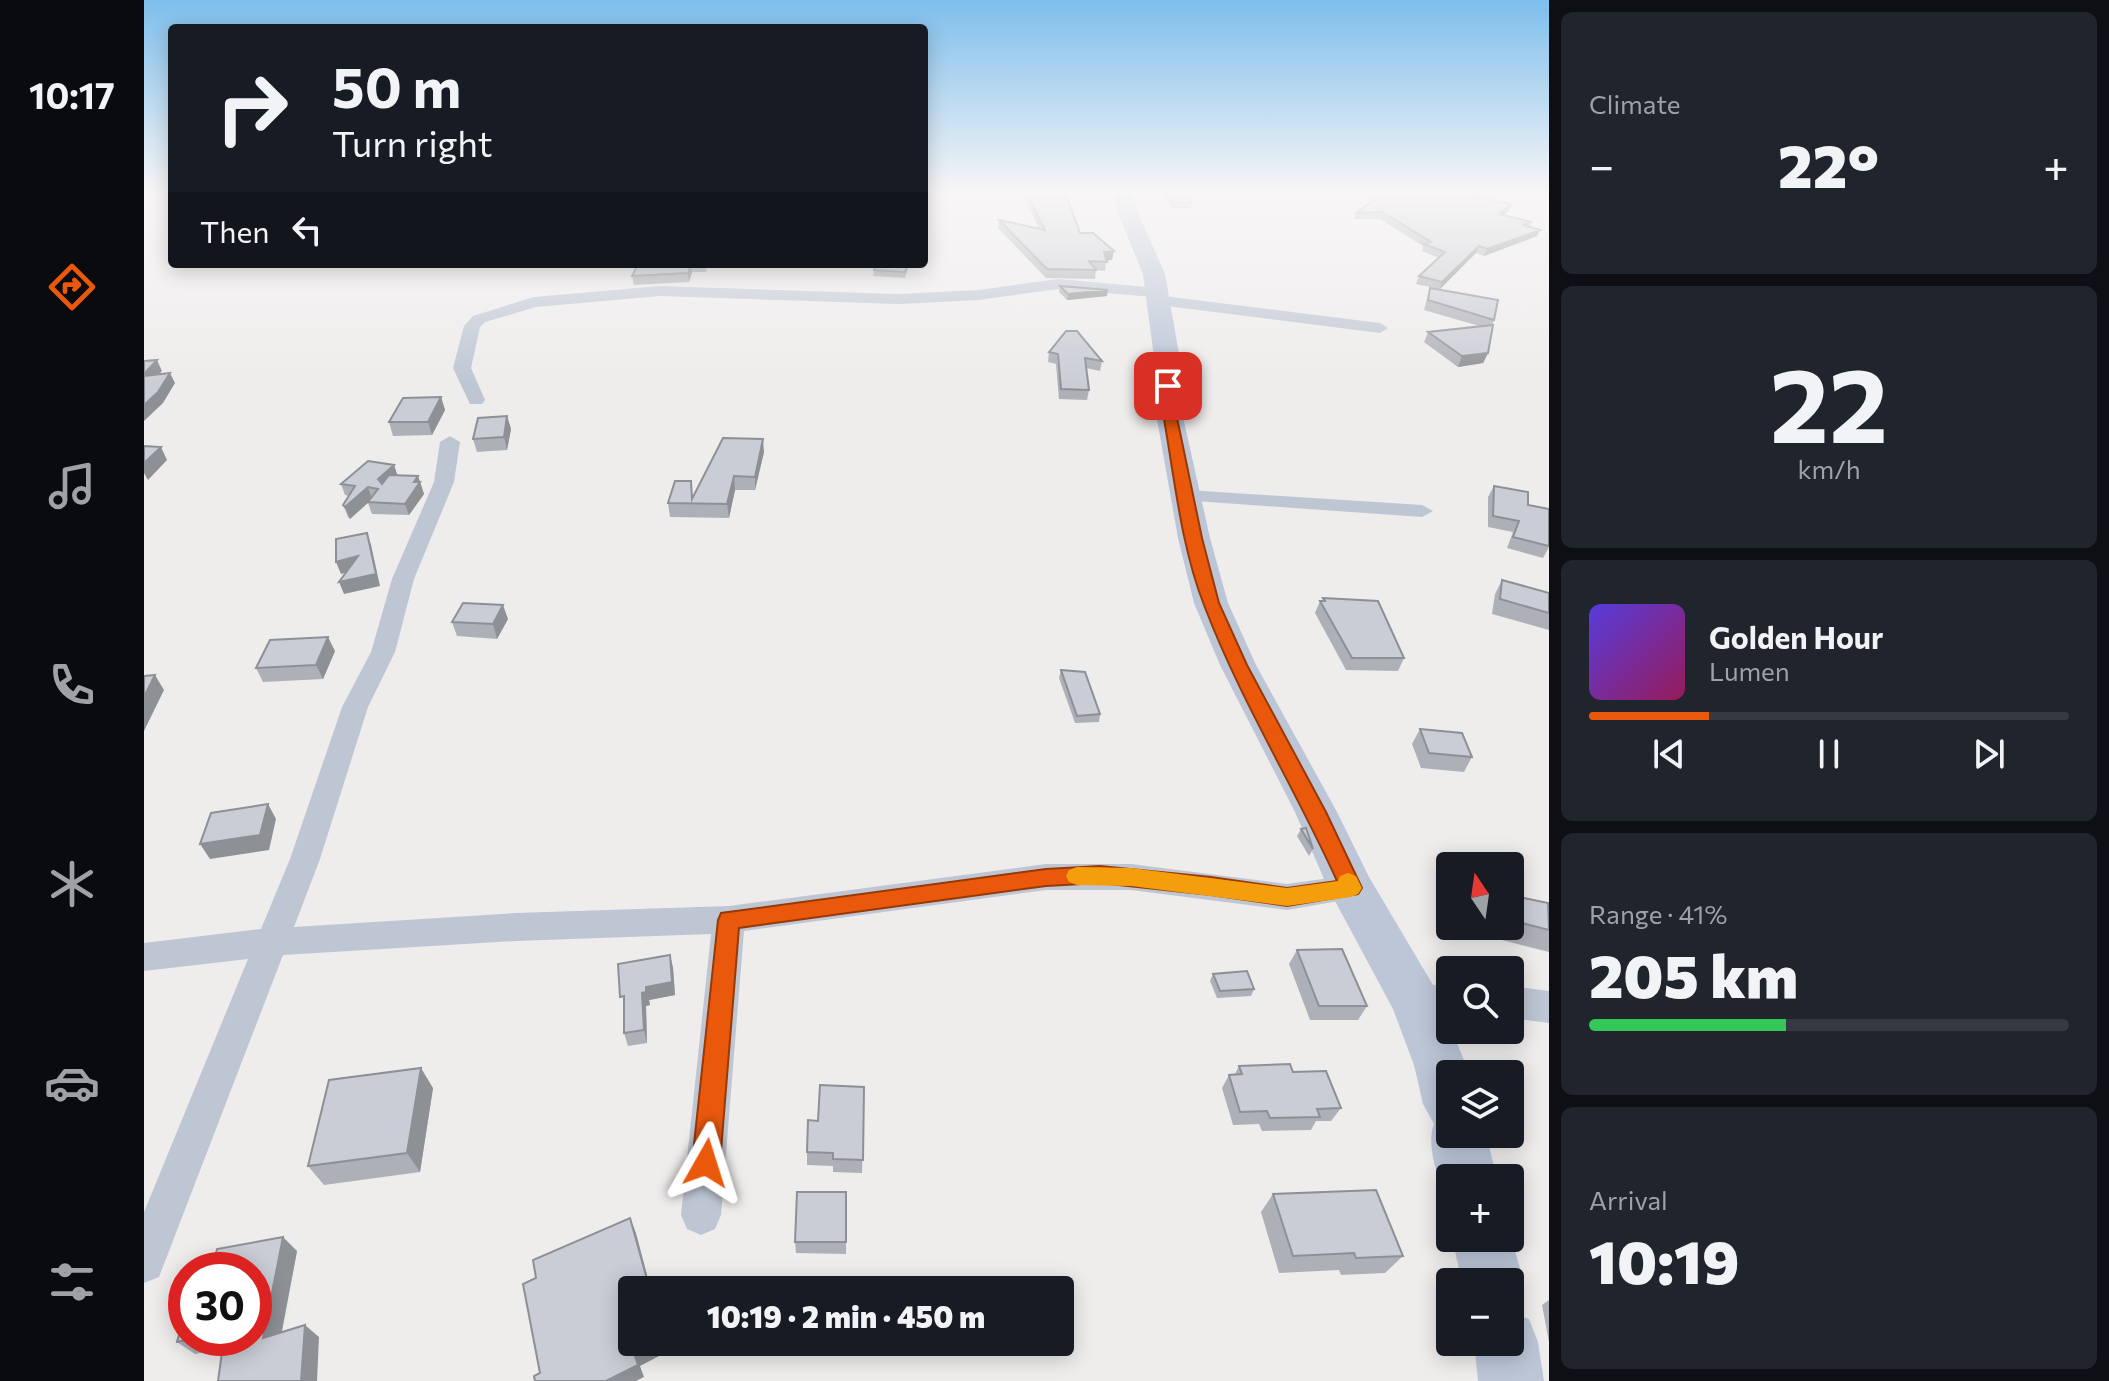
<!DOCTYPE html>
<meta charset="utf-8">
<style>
:root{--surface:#171b24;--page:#20242c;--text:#f1f3f6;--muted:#9ea1a6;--line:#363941;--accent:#ea580c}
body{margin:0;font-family:Commissioner,sans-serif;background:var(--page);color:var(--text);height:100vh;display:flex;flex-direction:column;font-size:30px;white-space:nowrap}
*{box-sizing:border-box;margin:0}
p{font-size:26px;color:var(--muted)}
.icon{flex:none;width:44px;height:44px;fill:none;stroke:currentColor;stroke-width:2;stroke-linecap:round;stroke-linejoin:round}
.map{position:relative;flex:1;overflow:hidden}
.side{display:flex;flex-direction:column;gap:12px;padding:12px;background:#0d0f14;width:560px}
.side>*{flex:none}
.hud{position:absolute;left:24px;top:24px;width:760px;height:244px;border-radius:8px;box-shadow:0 4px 20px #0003;background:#171b24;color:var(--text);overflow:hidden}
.needle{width:52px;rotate:347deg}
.controls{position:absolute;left:1292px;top:852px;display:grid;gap:16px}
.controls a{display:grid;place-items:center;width:88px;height:88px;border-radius:8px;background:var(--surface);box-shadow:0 4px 20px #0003;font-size:40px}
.speed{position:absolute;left:24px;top:1252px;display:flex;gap:16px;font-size:40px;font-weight:700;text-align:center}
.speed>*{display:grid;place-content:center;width:104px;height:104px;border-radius:50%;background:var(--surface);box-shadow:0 4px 20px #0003;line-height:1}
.speed .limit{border:12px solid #d22;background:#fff;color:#111}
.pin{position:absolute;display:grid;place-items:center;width:68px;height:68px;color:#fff;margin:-34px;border-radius:16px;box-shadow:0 4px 12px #0006}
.me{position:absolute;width:88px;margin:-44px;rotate:6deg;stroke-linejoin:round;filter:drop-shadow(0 0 6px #0008)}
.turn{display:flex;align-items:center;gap:28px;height:168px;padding:0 32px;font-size:36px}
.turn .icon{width:104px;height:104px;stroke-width:2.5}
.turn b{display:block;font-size:56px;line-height:68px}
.then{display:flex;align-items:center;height:76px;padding:0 32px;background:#0003;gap:16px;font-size:30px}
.big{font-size:60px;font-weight:800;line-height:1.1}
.side .widget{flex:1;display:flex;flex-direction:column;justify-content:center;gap:12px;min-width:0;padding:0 28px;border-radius:12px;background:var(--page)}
.side .dial{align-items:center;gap:0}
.dial b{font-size:104px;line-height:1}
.song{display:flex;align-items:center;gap:24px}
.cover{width:96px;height:96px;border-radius:12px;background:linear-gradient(135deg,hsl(250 70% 55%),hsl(330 70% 35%))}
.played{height:8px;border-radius:4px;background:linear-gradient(90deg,var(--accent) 25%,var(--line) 25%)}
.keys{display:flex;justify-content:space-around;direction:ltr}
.heat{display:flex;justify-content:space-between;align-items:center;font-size:44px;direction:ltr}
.charge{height:12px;border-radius:6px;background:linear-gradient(90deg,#34c759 41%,var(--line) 0)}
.trip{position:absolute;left:474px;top:1276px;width:456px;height:80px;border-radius:8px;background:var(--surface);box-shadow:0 4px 20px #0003;font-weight:800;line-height:80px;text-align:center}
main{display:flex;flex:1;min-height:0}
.menu{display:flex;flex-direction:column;width:144px;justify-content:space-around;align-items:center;background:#090b0e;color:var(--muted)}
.menu .icon{width:56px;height:56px}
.menu .current{color:var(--accent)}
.menu b{font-size:36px;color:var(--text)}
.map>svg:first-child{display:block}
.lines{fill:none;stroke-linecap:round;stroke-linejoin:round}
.street{fill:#bec6d3;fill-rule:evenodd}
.secondary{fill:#bcc6d7;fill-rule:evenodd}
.wall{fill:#aeb0b7}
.shaded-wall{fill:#8d9095}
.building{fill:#cacdd5;stroke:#8d9095;stroke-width:2}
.route{fill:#ea580c;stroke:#983908;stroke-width:2}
.slow{fill:#f59e0b}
</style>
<main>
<nav class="menu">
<b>10:17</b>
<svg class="icon current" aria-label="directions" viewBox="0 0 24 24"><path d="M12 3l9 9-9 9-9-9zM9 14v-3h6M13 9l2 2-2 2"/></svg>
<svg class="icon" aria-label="music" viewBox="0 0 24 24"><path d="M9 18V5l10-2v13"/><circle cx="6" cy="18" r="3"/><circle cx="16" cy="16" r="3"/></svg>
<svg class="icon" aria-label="phone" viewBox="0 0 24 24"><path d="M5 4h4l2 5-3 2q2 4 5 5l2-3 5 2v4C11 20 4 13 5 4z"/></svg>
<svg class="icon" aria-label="climate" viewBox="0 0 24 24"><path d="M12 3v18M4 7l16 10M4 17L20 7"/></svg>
<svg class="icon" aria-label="car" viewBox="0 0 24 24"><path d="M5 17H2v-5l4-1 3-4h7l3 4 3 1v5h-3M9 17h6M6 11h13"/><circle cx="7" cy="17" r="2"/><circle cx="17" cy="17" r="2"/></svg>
<svg class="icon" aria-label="filters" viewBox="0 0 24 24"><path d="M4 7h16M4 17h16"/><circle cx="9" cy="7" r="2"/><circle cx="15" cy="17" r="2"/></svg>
</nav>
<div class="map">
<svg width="1405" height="1381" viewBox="0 0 1405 1381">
<rect width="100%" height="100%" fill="#efecec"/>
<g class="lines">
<path class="street" d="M914 279 1013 288 1018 290 1019 296 1236 323 1244 328 1236 333 1015 305 1010 303 1009 297 914 289 835 300 754 304 516 296 392 307 341 322 336 327 327 368 341 400 338 404H326L309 368 320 326 329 316 390 297 516 286 754 294 835 290Z
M306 436 316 442 310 482 270 579 251 652 224 707 176 859 150 927 372 913 585 906 902 864H987L1143 884 1207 875 1218 879 1223 888 1218 897 1143 910 987 890H902L600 931 577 1215 571 1229 557 1235 543 1229 537 1215 567 934 372 941 139 955 15 1277 0 1283V1212L104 959 0 971V943L117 929 146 859 198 707 227 652 248 579 290 482 296 442Z
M1043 490 1278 505 1289 511 1278 517 1036 500 1033 496 1036 492Z
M1306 984V1014L1271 1016 1259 1012 1254 1001 1259 990 1271 986Z
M1366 986 1405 991V1023L1366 1018Z"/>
<path class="secondary" d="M970 192H988L994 213 1021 274 1037 365V408L1066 538 1084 603 1112 665 1193 812 1225 877 1289 985 1322 1065 1325 1074H1306V1134H1342L1353 1178H1306V1199C1293 1183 1282 1143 1290 1124L1279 1104 1270 1065 1249 1009 1184 888 1151 812 1076 665 1050 603 1034 538 1011 408V365L999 274 974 213Z
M1366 1234 1380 1282 1371 1304 1366 1306V1282H1318L1308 1238H1366Z
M1366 1312 1385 1319 1394 1342 1400 1381H1334L1330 1342H1366Z"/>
</g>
<path class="wall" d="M877 192H921L936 233 968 260H962L961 271 952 270 951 279 902 278 854 228 855 220 895 228Z
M1018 192H1042L1048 202 1047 208H1026Z
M1338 197 1336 198 1365 211 1359 215 1387 222 1385 226 1393 236 1340 256 1332 253 1296 289 1272 284 1275 276 1295 258 1278 251 1279 246 1236 219H1210L1212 213Z
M494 264H564L562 272H548L545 282 490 285 488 276Z
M732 264H765L761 278 729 276Z
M916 286 963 296 923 300 915 292Z
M1286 288 1350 320 1348 325 1344 353 1339 363 1314 367 1280 342 1284 332 1335 326 1280 310Z
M905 352 958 361 956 371 942 368 945 390 943 400 915 399 912 364 904 362Z
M297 397 301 410 288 435 249 436 245 422Z
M363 416 367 429 363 450 333 452 329 439Z
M620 452 611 490H591L585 518 526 517 524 503 549 497Z
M250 465 253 475 274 476 280 494 265 515 228 514 224 503 206 519 204 517 199 505 205 496 201 495 197 484Z
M1350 486 1384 505 1405 509V547L1399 558 1363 548 1369 532 1344 527V497Z
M1358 580 1405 593V630L1348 614 1351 594Z
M1179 598 1260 658 1254 671 1202 670 1171 613 1176 601H1178Z
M364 619 353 639 313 636 308 622Z
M191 651 179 679 119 682 112 668Z
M917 670 956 714 955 722 931 723 915 678Z
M1276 729 1328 757 1320 772 1277 768 1268 744Z
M1157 829 1169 849 1165 856 1153 836Z
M1366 895 1405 906V952L1350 938 1347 926H1366Z
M1153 950 1223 1006 1214 1020H1166L1145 964Z
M526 955 529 968 531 995 505 1000 506 1005 502 1006 503 1043 484 1046 480 1033Z
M1069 974 1110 989 1107 996 1073 998 1066 981Z
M1095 1066 1197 1108 1187 1121H1172L1167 1130 1118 1131 1115 1124 1089 1125 1078 1088 1085 1075 1091 1074Z
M720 1087 718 1173 689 1172V1166L663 1165V1152L674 1121Z
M289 1088 276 1172 180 1185 164 1166Z
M702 1192V1254L652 1253 651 1242Z
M1129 1194 1259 1256 1241 1273 1197 1275 1195 1270 1135 1273 1117 1212Z
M153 1251 138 1332 175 1337 78 1349 51 1354 33 1342 42 1338H110Z
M1405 1300V1342L1398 1305Z"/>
<path class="shaded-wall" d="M1336 192H1340L1338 197 1323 202 1326 196Z
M1368 204 1365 211 1352 221 1355 214Z
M1396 230 1393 236 1340 256 1343 249Z
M1335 246 1332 253 1296 289 1298 282Z
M970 251 968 260 958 261 960 252Z
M547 264 548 272 545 282 544 273Z
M964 290 963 296 923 300 924 294Z
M1344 353 1339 363 1314 367 1318 356Z
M13 360 18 371 3 386 0 380V374Z
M26 373 31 383 19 403 0 421V405Z
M297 397 301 410 288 435 284 422Z
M363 416 367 429 363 450 360 437Z
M619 439 620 452 611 490V477Z
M17 447 23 460 4 480 0 473V463Z
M250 465 254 477 238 491 234 479Z
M274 476 280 494 265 515 261 504 270 482Z
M590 476 591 490 585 518 583 504Z
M224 487 228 499 206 519 201 507Z
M223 533 227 545 236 586 200 594 195 582 232 574Z
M214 556 219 568 197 574 192 562Z
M359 605 364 619 353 639 349 624Z
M184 637 191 651 179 679 172 665Z
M11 675 20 690 0 731V697Z
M124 804 132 819 125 850 66 859 56 844Z
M526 955 529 968 531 995 505 1000 506 1005 502 1006 503 1043 500 1030 498 993Z
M277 1068 289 1088 276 1172 263 1153Z
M486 1218 492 1233 507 1290H506Z
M139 1237 153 1251 134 1350 119 1338Z
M161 1325 175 1337 173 1381H157Z
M512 1342H542L496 1366 500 1377 492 1381H462L490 1353Z"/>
<path class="building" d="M882 192H921L936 233H949L970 251 960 252 963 262 945 261 952 270 903 269 855 220 901 230Z
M1022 192H1042L1048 202H1027Z
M1241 192H1336L1326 196 1368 204 1355 214 1387 222 1380 225 1396 230 1343 249 1335 246 1298 282 1275 276 1301 252 1280 244 1287 242 1238 212 1212 213Z
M494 264H547L544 273 488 276Z
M732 264H764L761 272 730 270Z
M916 286 964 290 924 294Z
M1286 288 1354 300 1350 320 1284 300Z
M1349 325 1344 353 1318 356 1284 332Z
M922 331H933L958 361 941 358 945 390 917 389 914 354 905 352Z
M13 360 0 374V361Z
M26 373 14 392 0 405V376Z
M297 397 284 422H245L259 398Z
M363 416 360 437 329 439 334 418Z
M579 438 619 439 611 477 590 476 583 504 524 503 531 481H547L548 499Z
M0 446 17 447 0 463Z
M224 461 250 465 234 479 238 484 245 475 274 476 270 482H276L261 504 224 502 234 489 224 487 201 507 199 505 211 486 197 484Z
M1350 486 1384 492V505L1405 509V546L1369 537 1375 521 1349 516Z
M223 533 232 574 195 582 214 556 192 562V539Z
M1358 580 1405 593V613L1356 599Z
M1179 598 1234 601 1260 658H1208L1176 601H1181Z
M319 603 359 605 349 624 308 622Z
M184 637 172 665 112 668 126 640Z
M917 670 941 672 956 714 933 716Z
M11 675 0 697V676Z
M1276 729 1318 733 1328 757 1285 753Z
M124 804 116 835 56 844 67 813Z
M1162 828 1169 849 1157 829Z
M1366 895 1404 903 1405 930 1366 920Z
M1198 949 1223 1006H1175L1153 950Z
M526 955 528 982 502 987V992L498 993 500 1030 480 1033V996L476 997 474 964Z
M1103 971 1110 989 1076 991 1069 974Z
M1146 1064 1149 1072 1182 1071 1197 1108 1173 1109 1176 1117 1126 1118 1123 1111 1096 1112 1085 1075 1098 1074 1095 1066Z
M277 1068 263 1153 164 1166 185 1080Z
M676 1085 720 1087 719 1160 689 1159V1153L663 1152 664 1120 674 1121Z
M1232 1190 1259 1256 1212 1258 1210 1253 1149 1256 1129 1194Z
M653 1192H702V1242H651Z
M486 1218 506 1290H488V1342H512L490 1353 494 1365 462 1381H391L390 1376 396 1373 379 1284 392 1278 389 1260Z
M139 1237 119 1338 161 1325 157 1381H74L80 1338H110V1270H68L73 1249Z
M546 1280 550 1290H526Z
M42 1309V1338H53L33 1342Z"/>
<linearGradient id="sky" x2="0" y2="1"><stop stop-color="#7dbeec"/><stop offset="0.5" stop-color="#f8f6f6"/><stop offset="1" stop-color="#f8f6f6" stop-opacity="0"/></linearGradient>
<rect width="1405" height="385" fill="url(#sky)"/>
<path class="route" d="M1024 383 1030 386 1031 408 1058 538 1075 603 1103 665 1182 812 1218 888 1214 894 1143 906 1067 895 956 883 902 886 595 928 576 1163 572 1173 562 1177 552 1173 548 1163 574 920 577 913 902 869 956 866 1067 877 1143 888 1193 881C1151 788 1096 700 1060 605 1036 544 1030 472 1018 408V386Z"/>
<path class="slow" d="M933 867 987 868 1143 888 1194 881 1196 876 1204 873 1212 876 1218 888 1214 894 1207 897 1143 906 987 886 933 885 925 882 922 876 925 870Z"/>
</svg>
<div class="controls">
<a><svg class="needle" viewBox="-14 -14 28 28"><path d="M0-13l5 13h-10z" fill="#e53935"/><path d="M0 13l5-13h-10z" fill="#9ea1a6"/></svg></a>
<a><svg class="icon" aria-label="search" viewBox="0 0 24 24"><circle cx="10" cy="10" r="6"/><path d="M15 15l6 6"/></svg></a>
<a><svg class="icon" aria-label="layers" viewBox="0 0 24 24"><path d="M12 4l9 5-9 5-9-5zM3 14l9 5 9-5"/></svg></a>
<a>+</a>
<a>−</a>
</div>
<div class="speed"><div class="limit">30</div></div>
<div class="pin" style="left:1024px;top:386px;background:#d93025"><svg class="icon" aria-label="arrive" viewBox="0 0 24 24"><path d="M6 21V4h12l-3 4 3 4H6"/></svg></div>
<svg class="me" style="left:562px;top:1163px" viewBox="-20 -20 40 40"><path d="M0-17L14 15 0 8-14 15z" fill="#ea580c" stroke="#fff" stroke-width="4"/></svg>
<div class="trip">10:19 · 2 min · 450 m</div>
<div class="hud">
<div class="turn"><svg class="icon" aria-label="right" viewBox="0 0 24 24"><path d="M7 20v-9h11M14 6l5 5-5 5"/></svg><div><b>50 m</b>Turn right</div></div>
<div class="then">Then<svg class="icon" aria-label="left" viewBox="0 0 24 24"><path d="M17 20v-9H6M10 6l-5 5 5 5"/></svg></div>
</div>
</div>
<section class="side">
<div class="widget"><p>Climate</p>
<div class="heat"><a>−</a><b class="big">22°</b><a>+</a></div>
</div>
<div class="widget dial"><b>22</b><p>km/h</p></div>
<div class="widget">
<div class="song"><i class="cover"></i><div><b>Golden Hour</b><p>Lumen</p></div></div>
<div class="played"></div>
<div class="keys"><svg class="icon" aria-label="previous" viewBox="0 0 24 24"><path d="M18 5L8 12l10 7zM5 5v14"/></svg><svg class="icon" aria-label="pause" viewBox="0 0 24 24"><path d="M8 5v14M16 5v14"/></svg><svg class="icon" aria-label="next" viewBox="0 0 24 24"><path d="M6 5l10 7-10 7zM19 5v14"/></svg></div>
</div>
<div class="widget"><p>Range · 41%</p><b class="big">205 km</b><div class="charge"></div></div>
<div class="widget"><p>Arrival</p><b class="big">10:19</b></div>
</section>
</main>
